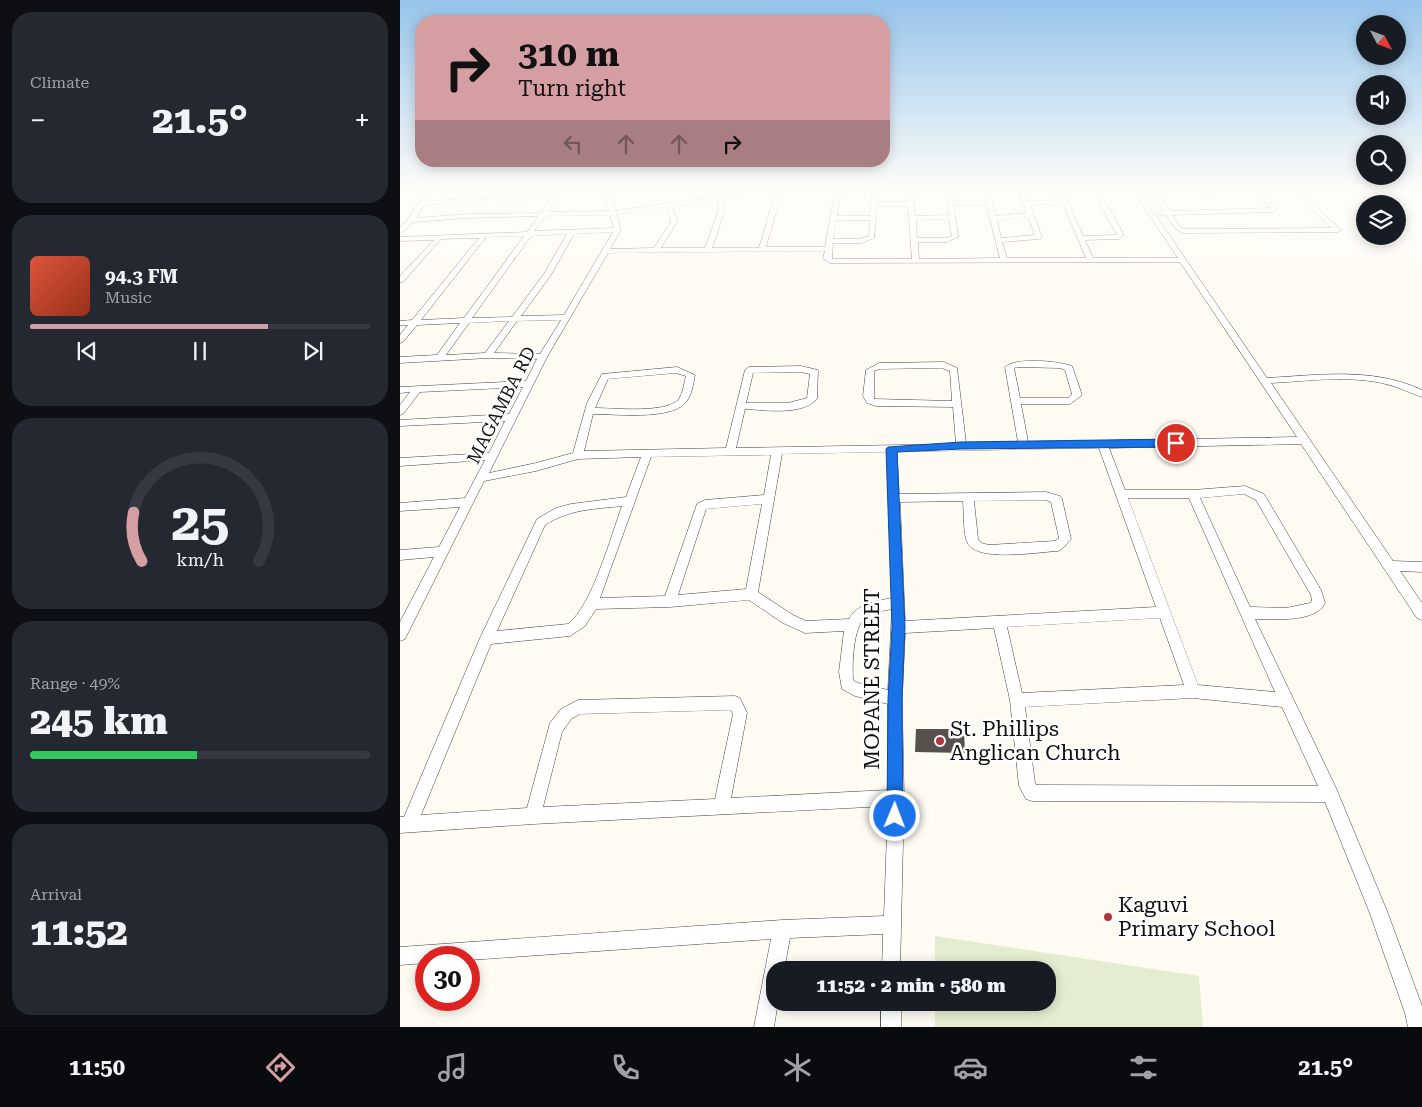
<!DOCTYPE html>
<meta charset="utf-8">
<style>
:root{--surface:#171b24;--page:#242831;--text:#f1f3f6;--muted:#9ea1a6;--line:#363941;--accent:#d49ea3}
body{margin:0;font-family:"Roboto Serif",serif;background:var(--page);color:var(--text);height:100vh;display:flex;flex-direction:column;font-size:19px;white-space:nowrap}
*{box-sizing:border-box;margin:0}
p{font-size:16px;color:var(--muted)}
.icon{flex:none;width:28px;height:28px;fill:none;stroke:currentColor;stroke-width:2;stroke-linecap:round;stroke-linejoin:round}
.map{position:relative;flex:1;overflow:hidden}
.details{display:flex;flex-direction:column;gap:12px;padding:12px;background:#0d0f14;width:400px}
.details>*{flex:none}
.hud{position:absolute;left:15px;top:15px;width:475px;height:152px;border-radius:20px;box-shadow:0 2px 12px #0003;background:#d49ea3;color:#111;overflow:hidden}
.needle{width:32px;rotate:131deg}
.buttons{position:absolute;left:956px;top:15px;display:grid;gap:10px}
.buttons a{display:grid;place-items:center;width:50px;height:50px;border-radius:50%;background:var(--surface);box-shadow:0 2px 12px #0003;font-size:25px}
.speed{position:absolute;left:15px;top:946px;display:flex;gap:10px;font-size:25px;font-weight:700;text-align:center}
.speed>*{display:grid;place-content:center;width:65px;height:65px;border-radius:50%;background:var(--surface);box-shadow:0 2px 12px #0003;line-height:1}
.speed .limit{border:8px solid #d22;background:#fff;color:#111}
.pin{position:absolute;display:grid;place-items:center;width:42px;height:42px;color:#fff;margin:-21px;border:2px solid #fff;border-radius:50%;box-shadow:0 1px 5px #0007}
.me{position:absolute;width:55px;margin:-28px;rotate:1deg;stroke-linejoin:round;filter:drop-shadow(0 0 4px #0008)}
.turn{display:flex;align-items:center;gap:18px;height:105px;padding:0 20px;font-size:22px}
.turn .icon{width:65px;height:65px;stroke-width:2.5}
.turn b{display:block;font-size:35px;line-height:42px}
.lanes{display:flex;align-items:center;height:48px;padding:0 20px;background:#0003;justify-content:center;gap:25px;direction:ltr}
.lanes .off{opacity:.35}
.big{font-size:38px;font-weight:800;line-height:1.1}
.details .card{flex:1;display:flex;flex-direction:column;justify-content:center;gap:8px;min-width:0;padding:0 18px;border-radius:20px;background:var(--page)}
.details .dial{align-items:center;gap:0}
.dial svg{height:130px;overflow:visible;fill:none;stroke:var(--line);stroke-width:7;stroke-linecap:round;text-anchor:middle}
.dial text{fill:var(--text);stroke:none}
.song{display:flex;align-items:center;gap:15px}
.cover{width:60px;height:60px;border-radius:8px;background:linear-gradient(135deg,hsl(10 70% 55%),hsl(10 70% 35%))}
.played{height:5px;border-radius:2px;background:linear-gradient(90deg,var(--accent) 70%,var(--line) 70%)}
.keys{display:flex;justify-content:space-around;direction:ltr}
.heat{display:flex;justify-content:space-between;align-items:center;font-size:28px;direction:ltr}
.charge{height:8px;border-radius:4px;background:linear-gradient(90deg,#34c759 49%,var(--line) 0)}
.trip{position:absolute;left:366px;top:961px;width:290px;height:50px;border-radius:20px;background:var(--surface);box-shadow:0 2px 12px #0003;font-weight:800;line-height:50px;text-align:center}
.tabs{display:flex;height:80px;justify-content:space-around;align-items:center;background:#090b0e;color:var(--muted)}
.tabs .icon{width:35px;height:35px}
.tabs .on{color:var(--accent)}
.tabs b{font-size:22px;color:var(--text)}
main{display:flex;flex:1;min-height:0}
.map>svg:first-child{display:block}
.pitch{fill:#e4edd0}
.building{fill:#57504c}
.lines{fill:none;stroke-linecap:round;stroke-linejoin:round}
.minor-casing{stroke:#424242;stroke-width:1}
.minor{fill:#fff;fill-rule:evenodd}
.route{fill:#1a73e8;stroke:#114b97}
.poi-dot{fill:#b1353d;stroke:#fff;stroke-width:2}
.labels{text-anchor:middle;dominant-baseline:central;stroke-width:5;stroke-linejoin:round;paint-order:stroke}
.street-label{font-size:18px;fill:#0f0f0f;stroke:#fff}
.near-street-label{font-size:21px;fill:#0f0f0f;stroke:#fff}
.near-poi-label{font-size:21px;fill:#0f0f0f;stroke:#fff;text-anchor:start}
</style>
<main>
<section class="details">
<div class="card"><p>Climate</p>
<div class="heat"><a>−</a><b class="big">21.5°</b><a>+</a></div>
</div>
<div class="card">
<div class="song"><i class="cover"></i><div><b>94.3 FM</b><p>Music</p></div></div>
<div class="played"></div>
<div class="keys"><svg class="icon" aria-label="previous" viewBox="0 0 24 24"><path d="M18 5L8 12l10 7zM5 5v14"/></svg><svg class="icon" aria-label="pause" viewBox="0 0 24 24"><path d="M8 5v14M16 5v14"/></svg><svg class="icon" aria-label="next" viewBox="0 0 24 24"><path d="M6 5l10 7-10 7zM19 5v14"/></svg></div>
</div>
<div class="card dial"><svg viewBox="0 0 100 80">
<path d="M14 69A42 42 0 1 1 86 69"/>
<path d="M14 69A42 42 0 0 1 9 39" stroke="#d49ea3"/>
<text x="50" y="56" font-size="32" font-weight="700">25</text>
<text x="50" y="72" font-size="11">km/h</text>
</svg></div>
<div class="card"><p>Range · 49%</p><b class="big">245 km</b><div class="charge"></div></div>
<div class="card"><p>Arrival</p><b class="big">11:52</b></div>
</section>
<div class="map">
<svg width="1022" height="1027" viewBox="0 0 1022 1027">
<rect width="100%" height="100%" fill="#fefbf2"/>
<path class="pitch" d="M535 936 799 976 803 1027H535V1003L648 1002V970H535Z"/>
<path class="building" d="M516 729H564L565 753 515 752Z"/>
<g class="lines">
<defs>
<path id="minor" d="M26 191H32L26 201 152 195 155 191H161L148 212 209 211 203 191H209L215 211 349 191H364L322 199 325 210 312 248H359L376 191H382L366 247H425L435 191H441L437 216H470L472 191H478L477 202H508L507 191H513L515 216 549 215 546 191H552L553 201H586L583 191H589L596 216 627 213 619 191H625L629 201 661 200 657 191H663L683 236 717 235 693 191H699L724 235 719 239 685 240 693 258H778L733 191H739L867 378C920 375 973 367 1022 390V397C1010 393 999 387 986 384 949 375 909 381 871 383L993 561 1022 562V572L1000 571 1022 603V620L1017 618 901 444 709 448 725 490H793L845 486 864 494 921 590 925 603C916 623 874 619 855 619L936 788 987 911 1022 1006V1027H1008L1005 1013 969 911 925 802 632 801 626 799 619 786 610 700 594 628 505 633 502 699 504 798 500 970H482L483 934 390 938 384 970H375V1002H378L374 1027H354L371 939 69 960V958H26V963L0 965V947L382 920 484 916 488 806 133 824 0 833V817H4L80 638 137 519 156 508 171 504 226 497 241 457 178 459 136 471 84 481 5 639 0 641V622L34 557 0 560V550L39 547 60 507 0 511V503L65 498 85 460 0 466V458L89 453 105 421 0 426V420L109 414 123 387 20 392 3 414 0 415V405L10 392 0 393V387L126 381 137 359 88 358 0 363V357L37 355 60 323 17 325 3 342 0 343V335L8 325H0V321L12 320 79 238 41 239 3 282H0V276L34 240 0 241V237L127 232 139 216 67 218 13 222 0 234V228L8 219ZM150 199 141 213 67 214 16 218 24 205ZM317 199 319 210 305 248H261L277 222 272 206ZM663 204 686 258H607L602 242 639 239 642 237 630 205ZM554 205H586L600 258 519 259 518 242H547L558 237ZM477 206H508L512 259H432L433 243H461L474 238ZM266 207 271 222 254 248 210 249 221 230 216 214ZM210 215 214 228 134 231 145 216ZM628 217 635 235 601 238 597 220ZM549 219 552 236 546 238H517L516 220ZM436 220H470L469 236 460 239H433ZM213 232 164 315 121 316 151 275 174 234ZM167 234 144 274 112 317 72 318 131 236ZM124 236 64 318 21 320 86 237ZM425 251 423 258 430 263 780 262 897 437 628 442 621 404H670L682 395 672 366C658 361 616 357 605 367L618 442 566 443 557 368 544 362 479 363 466 370 463 396 467 403 476 406 553 407 556 444 336 448 345 409C366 410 401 416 417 399L418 370 401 366 349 367 345 370 326 448 184 451 193 414C215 414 268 420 284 404 292 397 293 384 295 375L277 367 202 374 187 403 173 453 136 463 89 473 147 357 208 253ZM161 320 140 354 94 353 117 321ZM109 321 85 353 46 355 69 323ZM617 367 660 368 665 370 672 394 668 398H620L614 368ZM542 368 550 371 552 401 474 399V371L480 369ZM401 372 410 374 407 398 388 403H346L353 373ZM276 373 286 376C284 383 283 393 279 399 267 414 213 408 195 408L208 379ZM699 448 756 607 505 621 500 502 563 501C564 512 563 536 568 544 579 562 638 552 658 551L662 549 671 539 662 499 660 496 646 492 499 494 497 452ZM487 452 492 598C476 601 457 604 449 619L406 621 393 615 358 592 382 454ZM371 455 364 495 305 500 297 504 265 596 200 598 251 457ZM844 494 856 500 911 595 912 601 910 603 886 608 850 607 800 498ZM728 498H789L875 692 798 685ZM646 500 651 502 659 538 655 541 589 545 581 543 578 539 574 501ZM362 504 346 589 278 595 306 509ZM222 506C211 536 192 606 168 624L97 631 145 525C169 509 195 509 222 506ZM349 600 383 623 405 633 444 631 439 672 442 689 455 696 488 704V790L331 798 347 713 340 698 335 696 178 700 161 709 150 723 127 808 21 815 91 644 170 636 185 626 196 609 270 607ZM492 609 488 690 458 683 453 680C452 665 453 627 465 618 472 612 483 611 492 609ZM760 618 784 685 622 693 607 627ZM793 698 882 707 918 786 636 785 635 783 625 707ZM331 710 333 714 315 799 143 807 162 732 171 719 180 714Z
M750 191H756L770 211 870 208 854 191H860L876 207V210L873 212 772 215 780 227 784 229 932 228 893 191H899L941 230 938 232 783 233 776 229 766 215 759 214V212L763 211Z
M786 191C797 191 805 196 816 193L815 191H821L823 193C812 200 796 199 786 191Z
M481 1002H501V1027H481Z"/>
</defs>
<use href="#minor" class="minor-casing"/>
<use href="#minor" class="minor"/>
</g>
<linearGradient id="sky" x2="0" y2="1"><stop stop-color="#96c4eb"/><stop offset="0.57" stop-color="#fffdf9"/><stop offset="1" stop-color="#fffdf9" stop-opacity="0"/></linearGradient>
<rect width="1022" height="335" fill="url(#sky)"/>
<path class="route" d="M776 439 781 443 776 447 561 449 497 452 505 627 502 699 503 816 501 822 495 824 489 822 487 816 488 699 492 627 486 449 488 447 561 442Z"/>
<g class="poi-dot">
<circle cx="540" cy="741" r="5"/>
<circle cx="708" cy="917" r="5"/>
</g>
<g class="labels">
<g class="street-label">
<text transform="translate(101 405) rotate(-63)">MAGAMBA RD</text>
</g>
<g class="near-street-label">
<text transform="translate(472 679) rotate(-90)">MOPANE STREET</text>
</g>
<g class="near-poi-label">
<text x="550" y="729">St. Phillips<tspan x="550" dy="24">Anglican Church</tspan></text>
<text x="718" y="905">Kaguvi<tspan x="718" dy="24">Primary School</tspan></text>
</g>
</g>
</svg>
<div class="buttons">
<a><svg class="needle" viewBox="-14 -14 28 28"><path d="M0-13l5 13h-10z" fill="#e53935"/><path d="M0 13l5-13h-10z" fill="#9ea1a6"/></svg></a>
<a><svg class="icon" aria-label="sound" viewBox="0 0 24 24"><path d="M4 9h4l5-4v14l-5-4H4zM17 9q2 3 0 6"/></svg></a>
<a><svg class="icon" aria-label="search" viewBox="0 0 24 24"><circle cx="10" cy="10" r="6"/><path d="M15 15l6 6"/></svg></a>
<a><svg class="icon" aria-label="layers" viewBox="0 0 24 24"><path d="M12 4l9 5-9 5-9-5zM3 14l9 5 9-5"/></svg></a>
</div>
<div class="speed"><div class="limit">30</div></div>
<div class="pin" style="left:776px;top:443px;background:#d93025"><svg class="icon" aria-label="arrive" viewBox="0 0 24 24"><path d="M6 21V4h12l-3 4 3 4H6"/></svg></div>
<svg class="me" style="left:495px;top:816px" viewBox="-20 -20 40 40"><circle r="17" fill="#1a73e8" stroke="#fff" stroke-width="3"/><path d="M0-11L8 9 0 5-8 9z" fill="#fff"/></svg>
<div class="trip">11:52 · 2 min · 580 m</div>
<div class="hud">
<div class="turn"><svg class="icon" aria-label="right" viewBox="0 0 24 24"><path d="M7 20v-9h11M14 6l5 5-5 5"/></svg><div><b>310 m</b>Turn right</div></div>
<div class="lanes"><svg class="icon off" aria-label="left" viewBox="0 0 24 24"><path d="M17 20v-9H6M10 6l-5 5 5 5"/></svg><svg class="icon off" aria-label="ahead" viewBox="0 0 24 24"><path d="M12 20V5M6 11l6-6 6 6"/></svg><svg class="icon off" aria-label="ahead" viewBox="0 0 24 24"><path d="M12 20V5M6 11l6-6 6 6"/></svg><svg class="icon" aria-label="right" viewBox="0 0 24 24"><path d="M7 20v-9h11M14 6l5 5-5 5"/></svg></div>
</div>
</div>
</main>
<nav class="tabs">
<b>11:50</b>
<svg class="icon on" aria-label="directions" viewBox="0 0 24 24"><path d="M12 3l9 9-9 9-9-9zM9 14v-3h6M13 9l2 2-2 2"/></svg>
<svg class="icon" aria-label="music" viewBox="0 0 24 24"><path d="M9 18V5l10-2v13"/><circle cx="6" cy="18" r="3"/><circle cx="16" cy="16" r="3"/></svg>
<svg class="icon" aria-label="phone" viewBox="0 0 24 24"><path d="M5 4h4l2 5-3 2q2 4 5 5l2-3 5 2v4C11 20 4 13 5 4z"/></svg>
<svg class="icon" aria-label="climate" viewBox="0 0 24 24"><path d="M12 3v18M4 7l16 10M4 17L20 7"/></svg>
<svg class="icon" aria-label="car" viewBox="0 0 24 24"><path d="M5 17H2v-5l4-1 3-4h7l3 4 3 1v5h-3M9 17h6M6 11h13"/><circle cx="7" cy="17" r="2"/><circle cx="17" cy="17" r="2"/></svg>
<svg class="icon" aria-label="filters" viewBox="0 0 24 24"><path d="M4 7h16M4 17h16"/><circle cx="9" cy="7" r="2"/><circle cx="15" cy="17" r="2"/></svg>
<b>21.5°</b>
</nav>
